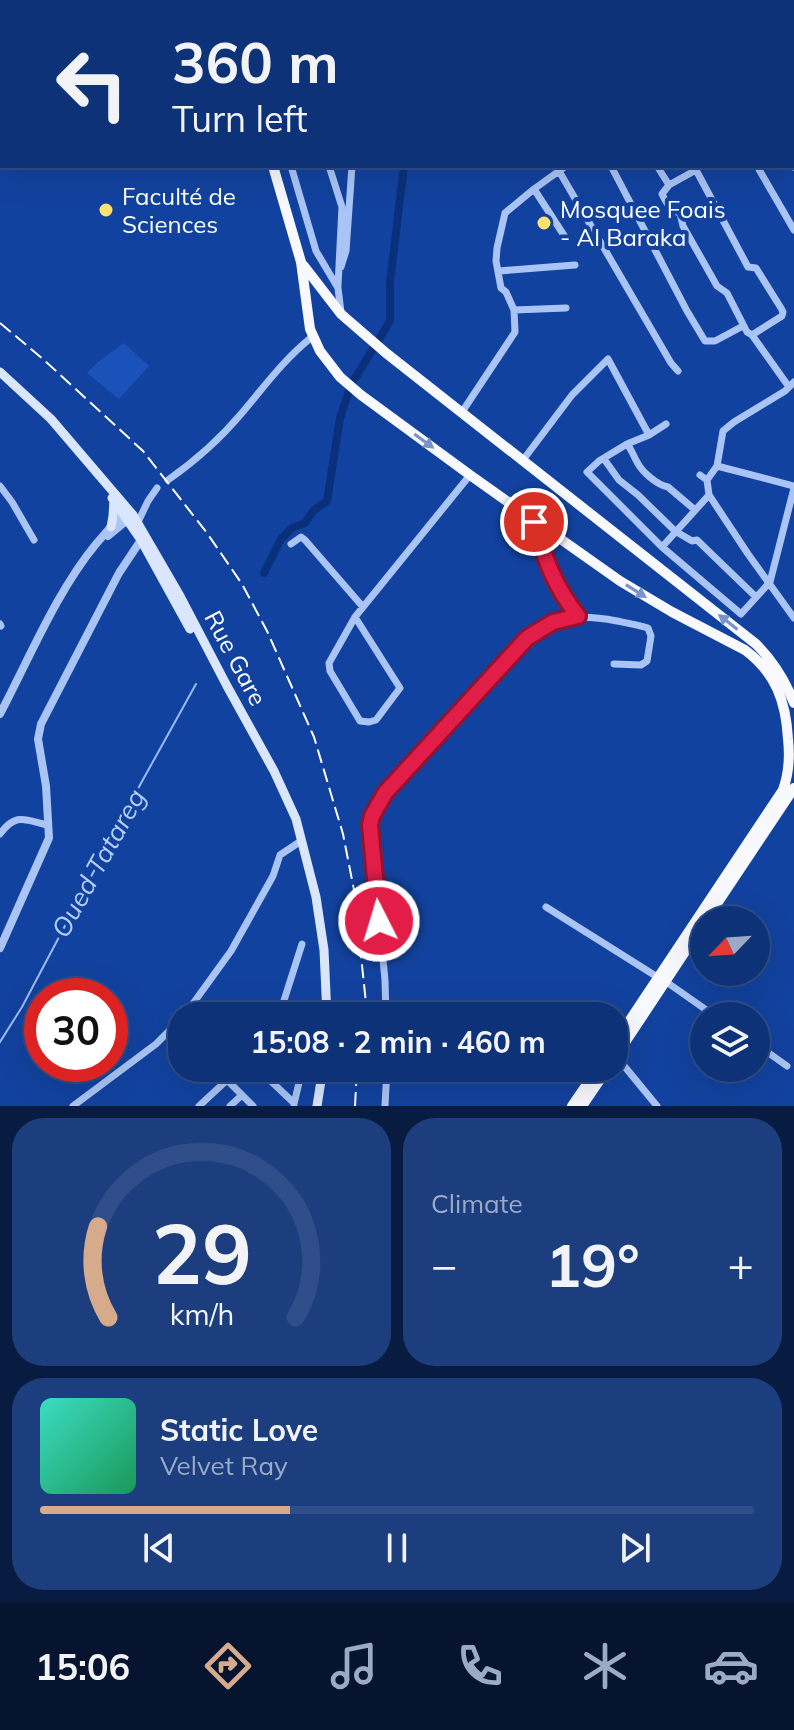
<!DOCTYPE html>
<meta charset="utf-8">
<style>
:root{--surface:#0e3277;--page:#1c3e7f;--text:#f1f3f6;--muted:#9baac6;--line:#2e4d89;--accent:#d6ab8b}
body{margin:0;font-family:Mulish,sans-serif;background:var(--page);color:var(--text);height:100vh;display:flex;flex-direction:column;font-size:30px;white-space:nowrap}
*{box-sizing:border-box;margin:0}
p{font-size:26px;color:var(--muted)}
.icon{flex:none;width:44px;height:44px;fill:none;stroke:currentColor;stroke-width:2;stroke-linecap:round;stroke-linejoin:round}
.map{position:relative;height:1106px;overflow:hidden}
.sheet{display:flex;flex-direction:column;gap:12px;padding:12px;background:#081c41;flex:1}
.sheet>*{flex:none}
.top-card{position:absolute;left:0px;top:0px;width:794px;height:168px;box-shadow:0 8px 32px #0002,0 0 0 2px var(--line);background:#0e3277;color:var(--text);overflow:hidden}
.needle{width:52px;rotate:245deg}
.buttons{position:absolute;left:690px;top:906px;display:grid;gap:16px}
.buttons a{display:grid;place-items:center;width:80px;height:80px;border-radius:50%;background:var(--surface);box-shadow:0 8px 32px #0002,0 0 0 2px var(--line);font-size:40px}
.speed{position:absolute;left:24px;top:978px;display:flex;gap:16px;font-size:40px;font-weight:700;text-align:center}
.speed>*{display:grid;place-content:center;width:104px;height:104px;border-radius:50%;background:var(--surface);box-shadow:0 8px 32px #0002,0 0 0 2px var(--line);line-height:1}
.speed .limit{border:12px solid #d22;background:#fff;color:#111}
.pin{position:absolute;display:grid;place-items:center;width:68px;height:68px;color:#fff;margin:-34px;border:4px solid #fff;border-radius:50%;box-shadow:0 2px 8px #0007}
.me{position:absolute;width:88px;margin:-44px;rotate:355deg;stroke-linejoin:round;filter:drop-shadow(0 0 6px #0008)}
.turn{display:flex;align-items:center;gap:28px;height:168px;padding:0 40px;font-size:36px}
.turn .icon{width:104px;height:104px;stroke-width:2.5}
.turn b{display:block;font-size:56px;line-height:68px}
.big{font-size:60px;font-weight:700;line-height:1.1}
.sheet .card{flex:1;display:flex;flex-direction:column;justify-content:center;gap:12px;min-width:0;padding:0 28px;border-radius:32px;background:var(--page)}
.sheet .dial{align-items:center;gap:0}
.dial svg{height:208px;overflow:visible;fill:none;stroke:var(--line);stroke-width:7;stroke-linecap:round;text-anchor:middle}
.dial text{fill:var(--text);stroke:none}
.song{display:flex;align-items:center;gap:24px}
.cover{width:96px;height:96px;border-radius:12px;background:linear-gradient(135deg,hsl(170 70% 55%),hsl(150 70% 35%))}
.played{height:8px;border-radius:4px;background:linear-gradient(90deg,var(--accent) 35%,var(--line) 35%)}
.keys{display:flex;justify-content:space-around;direction:ltr}
.heat{display:flex;justify-content:space-between;align-items:center;font-size:44px;direction:ltr}
.sheet .tiles{flex:1;display:grid;gap:12px;grid-template-columns:1fr 1fr}
.card:last-child{grid-column:span 2}
.trip{position:absolute;left:168px;top:1002px;width:460px;height:80px;border-radius:32px;background:var(--surface);box-shadow:0 8px 32px #0002,0 0 0 2px var(--line);font-weight:700;line-height:80px;text-align:center}
.menu{display:flex;height:128px;justify-content:space-around;align-items:center;background:#061430;color:var(--muted)}
.menu .icon{width:56px;height:56px}
.menu .current{color:var(--accent)}
.menu b{font-size:36px;color:var(--text)}
.map>svg:first-child{display:block}
.park{fill:#1a52b9}
.lines{fill:none;stroke-linecap:round;stroke-linejoin:round}
.stream{stroke:#9bbdf8;stroke-width:2}
.canal{stroke:#0b307b;stroke-width:8}
.minor{stroke:#a9c4f5;stroke-width:7}
.tertiary{stroke:#a9c4f5;stroke-width:8}
.secondary{stroke:#dae6fd;stroke-width:9}
.primary{stroke:#f7f9ff;stroke-width:10}
.rail{stroke:#fff;stroke-width:2;stroke-dasharray:14 6;stroke-linecap:butt}
.oneway{fill:#7994ca}
.route-casing{stroke:#92132f;stroke-width:20}
.route{stroke:#e11d48;stroke-width:14}
.poi-dot{fill:#ffe36d;stroke:#12429f;stroke-width:3}
.labels{text-anchor:middle;dominant-baseline:central;stroke-width:8;stroke-linejoin:round;paint-order:stroke}
.poi-label{font-size:24px;fill:#fff;stroke:#12429f;text-anchor:start}
.street-label{font-size:24px;fill:#fff;stroke:#12429f}
.water-label{font-size:26px;font-style:italic;fill:#b6cffb;stroke:#12429f}
</style>
<div class="map">
<svg width="794" height="1106" viewBox="0 0 794 1106">
<rect width="100%" height="100%" fill="#12429f"/>
<path class="park" d="M124 343 149 366 119 399 87 373 98 362Z"/>
<g class="lines">
<path class="stream" d="M0 1042 22 1007 130 803 196 684"/>
<path class="canal" d="M424 2V0
M264 573 281 539 292 528 305 523 313 511 327 501 340 418 351 385 390 321V282L404 166"/>
<path class="minor" d="M190 0 192 2
M604 0 606 2 608 0
M632 0 634 2
M664 0 666 2
M693 0 694 2
M770 0 771 2
M590 2 591 0
M747 2 752 0
M792 14 794 13
M792 83 794 82
M792 98 794 102
M792 164 794 167
M291 166 316 251 338 288 341 312
M329 166 342 207 338 286
M611 166 687 311 705 341H715L743 326
M657 166 669 185 662 194C666 202 671 212 680 213L683 226 717 286 727 293 747 332 752 335 789 387
M757 166 794 230
M559 171 671 363 678 371
M669 185 696 170 748 267 756 268 781 308 783 312 782 316 752 335
M534 189 567 240
M341 267 346 251 352 166
M499 271 575 265
M514 310 566 308
M462 412 515 332 514 310 506 292 501 288 496 261 497 248 505 213 534 189 566 166
M666 424 649 435 627 444C632 450 633 455 637 462 642 472 657 485 668 487L695 510
M627 444 599 461 587 472 662 547 741 614 770 582 794 488
M604 459 619 480 638 495 675 531 692 541 697 540 756 597
M523 460 572 395 608 359 649 435
M717 466 794 486
M700 475 707 480 709 495 748 554 794 618
M168 480C195 461 220 439 241 414 264 387 284 359 312 337
M707 480 717 466 723 431 734 422 785 391 794 382
M0 486 12 502 34 540
M138 522 148 501 157 488
M534 522C545 559 554 585 578 616
M291 544 301 537 305 540 363 607
M662 547 709 495
M355 617 400 688 376 720 369 722 360 721 330 671 329 663 355 617 470 475
M0 624 1 626
M0 834C16 812 25 820 48 825
M546 907 659 978
M665 981 715 1016
M184 1016 231 951 273 876 280 855 298 843
M279 1016 302 944
M386 1016 385 980 370 825 372 816 385 793 527 638C558 615 580 614 617 621 627 623 638 625 648 628L651 636 647 661 641 665 614 664
M756 1044 787 1066
M616 1056 657 1106
M257 1068 294 1103
M227 1080 253 1106
M294 1104 301 1074 299 1068
M73 1106 156 1044 182 1018
M199 1106 240 1068
M230 1106 242 1095
M385 1106 387 1068"/>
<path class="tertiary" d="M108 536 131 517
M0 714C29 659 57 591 96 544 106 533 114 521 127 513
M0 948 49 838 46 786 38 739 41 724 119 573 141 540"/>
<path class="secondary" d="M0 372 51 419 133 515 180 596 227 686 274 771 296 819 316 897 324 950 327 1016
M112 498 141 540 190 629
M111 527 113 516 114 500
M317 1106 323 1068"/>
<path class="primary" d="M170 0 172 2
M273 166 301 262 310 329 320 351 340 377 361 395 470 475 620 581 672 612 745 650C776 673 786 702 788 739 790 757 789 773 783 790L614 1044
M304 266 341 314 386 353 756 644C773 661 785 680 794 703
M706 920 794 788
M614 1059 704 923
M572 1106 598 1068
M582 1106 608 1068"/>
<path class="rail" d="M0 323 43 359 143 451 207 533 242 584 267 631 314 737 343 834 354 890 366 1003 365 1016
M355 1106 357 1068"/>
</g>
<defs><path id="oneway-solid" d="M-6-.8H1V-3.2L6.5 0L1 3.2V.8H-6Z" transform="scale(2)"/></defs>
<g class="oneway">
<use href="#oneway-solid" transform="translate(424 441) rotate(36)"/>
<use href="#oneway-solid" transform="translate(636 591) rotate(32)"/>
<use href="#oneway-solid" transform="translate(728 622) rotate(-142)"/>
</g>
<g class="lines">
<defs>
<path id="route" d="M379 921 370 825 372 816 385 793 527 638 553 622 578 616C554 586 545 559 534 522"/>
</defs>
<use href="#route" class="route-casing"/>
<use href="#route" class="route"/>
</g>
<g class="poi-dot">
<circle cx="106" cy="210" r="8"/>
<circle cx="544" cy="223" r="8"/>
</g>
<g class="labels">
<g class="poi-label">
<text x="122" y="196">Faculté de<tspan x="122" dy="28">Sciences</tspan></text>
<text x="560" y="209">Mosquee Foais<tspan x="560" dy="28">- Al Baraka</tspan></text>
</g>
<g class="street-label">
<text transform="translate(236 658) rotate(62)">Rue Gare</text>
</g>
<g class="water-label">
<text transform="translate(98 863) rotate(-61)">Oued Tatareg</text>
</g>
</g>
</svg>
<div class="buttons">
<a><svg class="needle" viewBox="-14 -14 28 28"><path d="M0-13l5 13h-10z" fill="#e53935"/><path d="M0 13l5-13h-10z" fill="#9baac6"/></svg></a>
<a><svg class="icon" aria-label="layers" viewBox="0 0 24 24"><path d="M12 4l9 5-9 5-9-5zM3 14l9 5 9-5"/></svg></a>
</div>
<div class="speed"><div class="limit">30</div></div>
<div class="pin" style="left:534px;top:522px;background:#d93025"><svg class="icon" aria-label="arrive" viewBox="0 0 24 24"><path d="M6 21V4h12l-3 4 3 4H6"/></svg></div>
<svg class="me" style="left:379px;top:921px" viewBox="-20 -20 40 40"><circle r="17" fill="#e11d48" stroke="#fff" stroke-width="3"/><path d="M0-11L8 9 0 5-8 9z" fill="#fff"/></svg>
<div class="trip">15:08 · 2 min · 460 m</div>
<div class="top-card">
<div class="turn"><svg class="icon" aria-label="left" viewBox="0 0 24 24"><path d="M17 20v-9H6M10 6l-5 5 5 5"/></svg><div><b>360 m</b>Turn left</div></div>
</div>
</div>
<section class="sheet">
<div class="tiles">
<div class="card dial"><svg viewBox="0 0 100 80">
<path d="M14 69A42 42 0 1 1 86 69"/>
<path d="M14 69A42 42 0 0 1 10 34" stroke="#d6ab8b"/>
<text x="50" y="56" font-size="32" font-weight="700">29</text>
<text x="50" y="72" font-size="11">km/h</text>
</svg></div>
<div class="card"><p>Climate</p>
<div class="heat"><a>−</a><b class="big">19°</b><a>+</a></div>
</div>
<div class="card">
<div class="song"><i class="cover"></i><div><b>Static Love</b><p>Velvet Ray</p></div></div>
<div class="played"></div>
<div class="keys"><svg class="icon" aria-label="previous" viewBox="0 0 24 24"><path d="M18 5L8 12l10 7zM5 5v14"/></svg><svg class="icon" aria-label="pause" viewBox="0 0 24 24"><path d="M8 5v14M16 5v14"/></svg><svg class="icon" aria-label="next" viewBox="0 0 24 24"><path d="M6 5l10 7-10 7zM19 5v14"/></svg></div>
</div>
</div>
</section>
<nav class="menu">
<b>15:06</b>
<svg class="icon current" aria-label="directions" viewBox="0 0 24 24"><path d="M12 3l9 9-9 9-9-9zM9 14v-3h6M13 9l2 2-2 2"/></svg>
<svg class="icon" aria-label="music" viewBox="0 0 24 24"><path d="M9 18V5l10-2v13"/><circle cx="6" cy="18" r="3"/><circle cx="16" cy="16" r="3"/></svg>
<svg class="icon" aria-label="phone" viewBox="0 0 24 24"><path d="M5 4h4l2 5-3 2q2 4 5 5l2-3 5 2v4C11 20 4 13 5 4z"/></svg>
<svg class="icon" aria-label="climate" viewBox="0 0 24 24"><path d="M12 3v18M4 7l16 10M4 17L20 7"/></svg>
<svg class="icon" aria-label="car" viewBox="0 0 24 24"><path d="M5 17H2v-5l4-1 3-4h7l3 4 3 1v5h-3M9 17h6M6 11h13"/><circle cx="7" cy="17" r="2"/><circle cx="17" cy="17" r="2"/></svg>
</nav>
